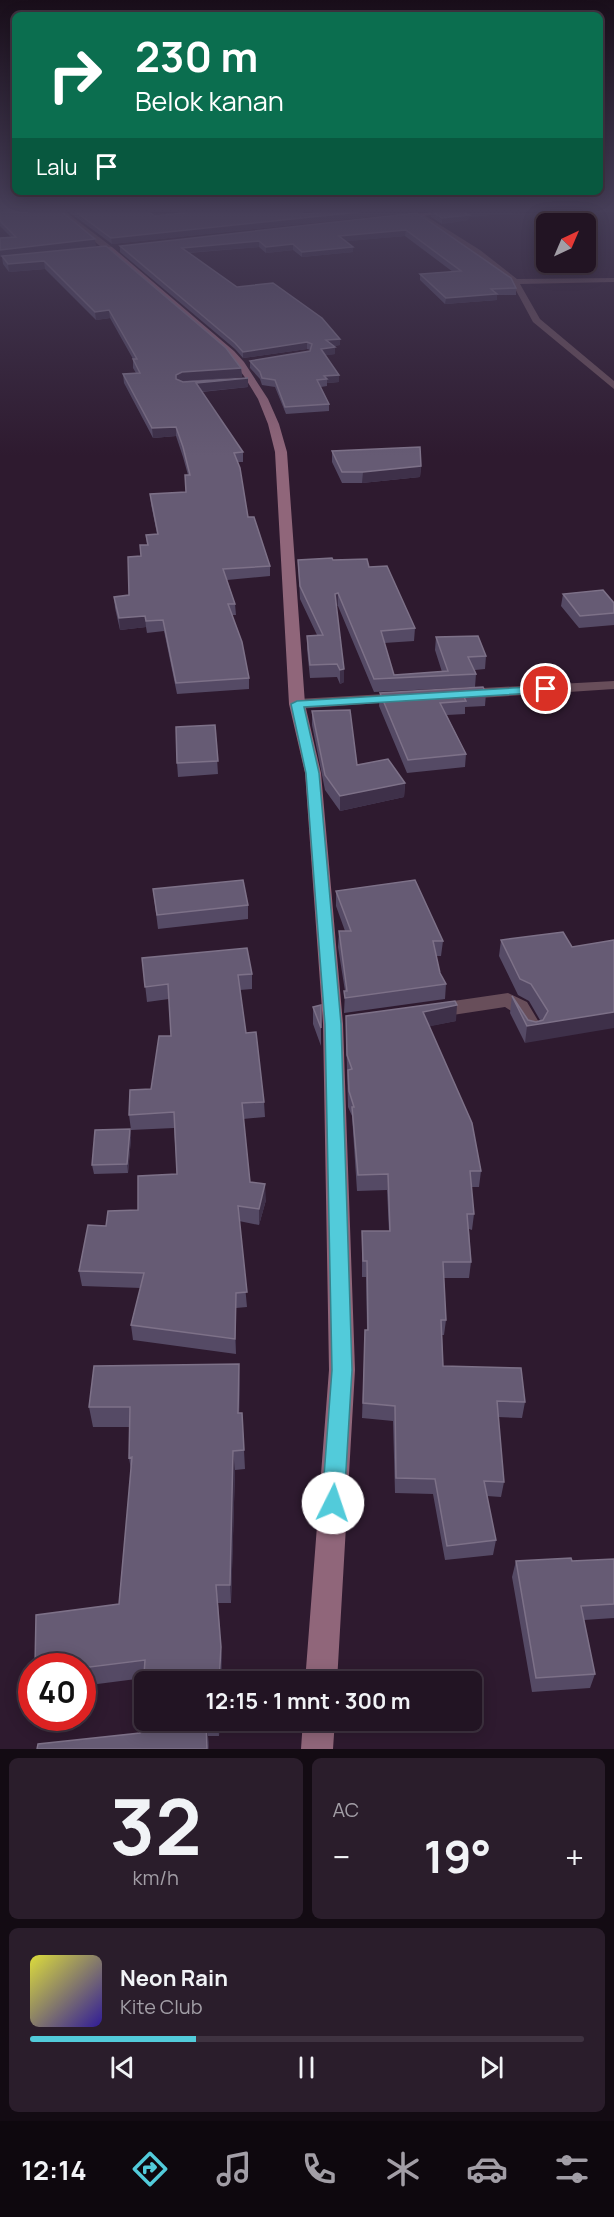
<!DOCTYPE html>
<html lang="id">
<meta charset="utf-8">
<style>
:root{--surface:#221423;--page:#2a1d2b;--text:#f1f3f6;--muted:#a29ea6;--line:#3f3341;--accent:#52cbda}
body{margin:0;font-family:Manrope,sans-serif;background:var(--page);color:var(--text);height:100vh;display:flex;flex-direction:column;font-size:22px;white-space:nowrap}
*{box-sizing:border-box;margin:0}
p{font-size:20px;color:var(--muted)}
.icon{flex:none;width:33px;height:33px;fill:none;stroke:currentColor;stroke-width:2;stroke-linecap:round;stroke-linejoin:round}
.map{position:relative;height:1749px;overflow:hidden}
.sheet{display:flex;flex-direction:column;gap:9px;padding:9px;background:#130b13;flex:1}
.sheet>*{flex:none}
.hud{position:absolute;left:12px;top:12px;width:591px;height:183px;border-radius:9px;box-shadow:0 3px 15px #0003,0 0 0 2px var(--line);background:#0b6e4f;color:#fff;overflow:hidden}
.needle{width:39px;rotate:44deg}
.tools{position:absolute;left:536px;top:213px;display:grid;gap:12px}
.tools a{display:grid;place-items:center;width:60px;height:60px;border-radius:9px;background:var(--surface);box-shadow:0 3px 15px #0003,0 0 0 2px var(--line);font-size:30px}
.speed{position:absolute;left:18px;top:1653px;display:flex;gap:12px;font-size:30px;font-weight:700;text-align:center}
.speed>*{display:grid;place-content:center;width:78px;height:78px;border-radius:50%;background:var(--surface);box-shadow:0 3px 15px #0003,0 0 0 2px var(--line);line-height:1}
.speed .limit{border:9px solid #d22;background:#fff;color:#111}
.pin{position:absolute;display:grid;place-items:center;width:51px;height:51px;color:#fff;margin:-26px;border:3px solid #fff;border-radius:50%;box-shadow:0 2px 6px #0007}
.me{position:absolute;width:66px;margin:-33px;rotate:4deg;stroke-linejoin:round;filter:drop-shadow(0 0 4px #0008)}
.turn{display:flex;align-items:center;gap:21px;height:126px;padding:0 24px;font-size:27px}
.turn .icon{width:78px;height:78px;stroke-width:2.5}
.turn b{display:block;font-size:42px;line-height:51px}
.then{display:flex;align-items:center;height:57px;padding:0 24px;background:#0003;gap:12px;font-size:22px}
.big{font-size:45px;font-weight:700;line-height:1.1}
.sheet .widget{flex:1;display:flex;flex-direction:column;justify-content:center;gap:9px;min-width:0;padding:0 21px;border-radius:9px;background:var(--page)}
.sheet .dial{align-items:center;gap:0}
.dial b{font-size:78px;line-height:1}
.song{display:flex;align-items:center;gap:18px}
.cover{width:72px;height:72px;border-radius:9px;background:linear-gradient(135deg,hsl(60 70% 55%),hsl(250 70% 35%))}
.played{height:6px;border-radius:3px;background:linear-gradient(90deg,var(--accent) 30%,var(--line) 30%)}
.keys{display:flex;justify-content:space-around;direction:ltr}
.heat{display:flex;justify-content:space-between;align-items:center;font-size:33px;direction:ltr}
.sheet .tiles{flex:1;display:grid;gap:9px;grid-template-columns:1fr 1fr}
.widget:last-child{grid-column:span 2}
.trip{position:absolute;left:134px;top:1671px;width:348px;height:60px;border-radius:9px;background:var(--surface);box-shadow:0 3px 15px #0003,0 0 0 2px var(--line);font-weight:700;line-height:60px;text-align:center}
.tabs{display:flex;height:96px;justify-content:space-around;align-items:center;background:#0e080e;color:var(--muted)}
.tabs .icon{width:42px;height:42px}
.tabs .on{color:var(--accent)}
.tabs b{font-size:27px;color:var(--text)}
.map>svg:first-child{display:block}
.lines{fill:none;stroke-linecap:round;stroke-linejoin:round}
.street{fill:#684e5a;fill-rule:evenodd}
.secondary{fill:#90667a;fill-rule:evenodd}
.wall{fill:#554a65}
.shaded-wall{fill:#3e3049}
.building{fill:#665b74;stroke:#7d7188;stroke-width:1.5}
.route{fill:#52cbda;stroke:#35848e;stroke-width:1.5}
</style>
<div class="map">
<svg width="614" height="1749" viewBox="0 0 614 1749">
<rect width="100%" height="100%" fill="#2e1a2f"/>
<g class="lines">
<path class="street" d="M59 212H66L112 247V251H106Z
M421 213 480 250 517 279 614 278V282L520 284 540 319 614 381V389L533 322 512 283 474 254 418 217Z
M614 681V689L464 699 456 694 464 689Z
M403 693 411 698 408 701 297 709 289 704 297 699Z
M508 993 527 1002 543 1029 540 1034 533 1036 526 1034 513 1012 505 1007 433 1018 426 1016 423 1011 426 1006 433 1004Z"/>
<path class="secondary" d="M432 212H452L395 220 391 218Z
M106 247H112L234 351 244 362 268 399 279 424 287 452 305 704 321 773 343 1024 355 1370 337 1682H305L329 1370 323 1024 305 773 289 704 275 452 268 424 258 399 244 376 228 355 106 251Z
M303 1720H335L333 1749H301Z"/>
</g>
<path class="wall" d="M0 212 96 246 21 254 106 246 241 368 242 377 181 382 248 378V387L202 392 243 452V462H238L248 517 270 566V576L227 580 235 604 236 615H232L249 678V689L177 694 164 631 147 633 146 627 120 630 115 608 114 597 129 595 141 556 147 545 146 535 157 534 151 504 150 494 186 492 188 475 183 457 176 436 153 438 124 383 123 374 136 373 133 368V359L110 318 96 320 45 269 9 272 3 264 2 257H0V238L11 237 0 226Z
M69 212H148L155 216 304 214 325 212H414L112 244Z
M431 212H525L469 217 468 220 442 224 431 217Z
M417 213 516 288V295H497V300L445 304 420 280V274L453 272 405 236 346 241 353 252 302 257 293 250 266 253 259 247 189 253 237 287 340 345 333 346 335 347V354L325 355 339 375V382L327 383V386L321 387 329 404V411L286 414 275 387 262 385 260 379 250 368V361L310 351 311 350 307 349 243 358 235 349 120 252V246Z
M332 451 421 466 420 477 362 483H342L332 462Z
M298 560H333L369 567 415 628 414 641 384 643 394 675 442 672 435 650 436 637 486 656 485 669 475 670 476 674 475 687 374 692 338 606H336L344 682 340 684 337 677 310 678 307 649V636L317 635 300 599Z
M563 594 614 603V625L579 628 561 606Z
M380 693H486L485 706 465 707V714L447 715 466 754 465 767 407 773 379 706Z
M312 711 357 765 405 783 404 797 340 811 325 790 312 725Z
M215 725 218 774 178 777 177 763Z
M153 889 248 905V919L158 929Z
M336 891 443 941 441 956H436L440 973 446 984 445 999 344 1013 345 991 338 947 339 931H345L336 906Z
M501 940 572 947 614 940 525 1043 510 1013 512 996 528 1020 536 1022 540 1020 529 1001 518 995 499 956Z
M142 958 252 974V989L240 990 246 1033 264 1102 265 1117 243 1119 250 1182 266 1200 259 1225 239 1221 247 1307 236 1308V1354L133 1340 131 1325 141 1288 82 1286 79 1271 106 1226 138 1210 177 1174 174 1128 131 1130 129 1115 151 1089 171 1036 169 999 147 1002Z
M313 1007 321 1028V1046L313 1024Z
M346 1016 456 1021 429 1026 481 1171 479 1187H471L474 1214 472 1230 469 1229 471 1262 469 1278H444L446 1320 444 1335H442L443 1366 525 1402 522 1418 498 1417 504 1482 501 1497 487 1496 496 1540 493 1555 445 1560 433 1494 395 1493 393 1421 362 1418 365 1330H367L366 1277H362V1231H389L387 1190 357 1191 352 1116 348 1107 346 1032Z
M130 1129 131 1138 128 1173 94 1174 92 1165Z
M240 1384 239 1413H242L245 1469 235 1470 231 1603H218L222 1664V1682H144V1720H220L219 1736H208L209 1749H37L140 1733 144 1678 82 1686V1666L119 1604 131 1470 129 1458V1427H93L89 1407Z
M614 1559V1618L584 1620 595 1674 590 1688 532 1692 512 1577 516 1561H572Z"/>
<path class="shaded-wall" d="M359 212H414L112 244 111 238Z
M463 212H525L469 217 468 220 442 224V218Z
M406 230 405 236 339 242V236Z
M95 239 96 246 0 257V250Z
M259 241V247L182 253V248Z
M293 244V250L266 253V247Z
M353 247V252L302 257V252Z
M44 261 45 269 9 272 8 264Z
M497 294V300L445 304 446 298Z
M109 310 110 318 96 320 95 312Z
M340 339V345L326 347V340Z
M307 342V349L243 358V352Z
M335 347V354L321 356V349Z
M241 368 242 377 183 381 177 384 176 375 182 372Z
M339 375V382L327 383V379L324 376Z
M248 378V387L197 392 196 383Z
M176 427V436L153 438 152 428Z
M421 466 420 477 362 483 363 472Z
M338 593V606H335V594Z
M145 616 146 627 120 630 119 618Z
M344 669V682L340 684V670Z
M405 783 404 797 340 811V796Z
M457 1005 456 1021 422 1028 423 1012Z
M614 1012V1028L525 1043 527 1026Z
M130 1129 131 1138 128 1173 127 1164Z
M265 1184 266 1200 259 1225V1209Z
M236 1293V1354L235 1339Z
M239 1364 240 1384 239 1432 238 1413Z
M233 1451 235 1470 231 1603 230 1585Z
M216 1585 222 1664V1682H219Z
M206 1720 208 1736 209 1749H207Z
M218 1720H220L219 1736Z"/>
<path class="building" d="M0 212H62L95 239 0 250V238L16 237 0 221Z
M76 212H148L155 216 191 212H302L304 214 325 212H359L111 238Z
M433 212H467H463L469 215 442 218Z
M417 213 511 278 516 288 491 289 497 294 446 298 420 274 461 271 406 230 339 236 353 247 302 252 293 244 266 247 259 241 182 248 237 287 273 283 322 318 340 339 326 340 335 347 321 349 339 375 324 376 327 379 317 380 329 404 285 407 275 380 262 378 260 372 250 361 310 351 312 344 307 342 243 352 235 343 120 246Z
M106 246 226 348 241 368 182 372 176 375V379L183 382 248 378 196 383 243 452 234 453 240 468 248 517H254L270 566 223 569 235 604H228L242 642 249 678 176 683 163 620 146 621 145 616 119 618 114 597 129 595 128 557 141 556 140 545H148L146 535 158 534 150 494 186 492 185 475H190L183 447 176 427 152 428 123 374 140 373 133 359H137L109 310 95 312 44 261 8 264 2 256Z
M420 447 421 466 363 472H342L332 451Z
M332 558 333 560 367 559 369 567 387 566 415 628 381 631 394 675 448 671 436 637 478 636 486 656 468 657 476 674 374 679 338 593 335 594 344 669 340 670 337 664 310 665 307 636 323 635 300 586 298 560Z
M603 590 614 603V613L580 616 563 594Z
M483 687 486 693 463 695 466 701 440 703 466 754 408 760 380 693Z
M350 710 357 765 388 759 405 783 340 796 325 775 312 711Z
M215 725 218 761 177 763 176 727Z
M243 880 248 905 157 915 153 889Z
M415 880 443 941H433L440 973 446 984 345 998 344 991H347L339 931H351L336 891Z
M563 932 572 947 614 940V1012L527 1026 512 996 528 1020 536 1022 543 1020 548 1011 531 984 520 979 501 940Z
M247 948 252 974 238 975 246 1033 256 1032 264 1102 242 1103 250 1182 265 1184 259 1209 238 1206 247 1292 236 1293 235 1339 131 1325 144 1273 79 1271 88 1225 106 1226 108 1211 138 1210V1176L177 1174 174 1112 129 1115 130 1090 151 1089 159 1036H171L168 984 145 987 142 958Z
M455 1001 457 1005 423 1012 472 1123 481 1171H470L474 1214H467L471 1262H443L446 1320H441L443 1366 521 1368 525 1402 497 1401 504 1482 484 1481 496 1540 447 1546 435 1479 396 1478 395 1406 363 1403 365 1330H368L367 1261H363L362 1231H390L388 1174 358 1175 352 1107H354L349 1091 348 1070 352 1069 347 1055 346 1016Z
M321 1005V1028L313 1007Z
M130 1129 127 1164 92 1165 95 1130Z
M239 1364 238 1413H242L244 1450 233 1451 230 1585H216L221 1647 219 1682H144V1720H206L207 1749H37L38 1744 140 1733 145 1660 82 1668V1666H35L36 1615 119 1604 132 1457 129 1458 130 1407H89L94 1366Z
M571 1558 572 1561 614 1559V1604L581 1606 595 1674 536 1678 516 1561Z"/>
<linearGradient id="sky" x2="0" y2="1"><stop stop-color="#190e1a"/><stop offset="0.46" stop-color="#463e58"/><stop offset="1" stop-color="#463e58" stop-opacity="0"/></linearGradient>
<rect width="614" height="456" fill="url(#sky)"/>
<path class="route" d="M546 686 550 687V692L304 707 319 773 341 1024 352 1370 344 1503 341 1511 333 1514 325 1511 322 1503 332 1370 325 1024 306 773 291 704 297 701Z"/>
</svg>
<div class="tools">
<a><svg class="needle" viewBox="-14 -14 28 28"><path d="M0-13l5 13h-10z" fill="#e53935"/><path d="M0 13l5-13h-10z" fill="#a29ea6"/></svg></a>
</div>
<div class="speed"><div class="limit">40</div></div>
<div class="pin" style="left:546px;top:689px;background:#d93025"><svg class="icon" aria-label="arrive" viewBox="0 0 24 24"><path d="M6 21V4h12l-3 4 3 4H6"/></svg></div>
<svg class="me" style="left:333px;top:1503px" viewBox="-20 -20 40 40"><circle r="19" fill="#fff"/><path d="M0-13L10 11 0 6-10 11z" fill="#52cbda"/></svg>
<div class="trip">12:15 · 1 mnt · 300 m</div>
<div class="hud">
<div class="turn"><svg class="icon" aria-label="right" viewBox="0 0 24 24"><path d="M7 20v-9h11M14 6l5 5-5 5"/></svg><div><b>230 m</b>Belok kanan</div></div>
<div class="then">Lalu<svg class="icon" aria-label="arrive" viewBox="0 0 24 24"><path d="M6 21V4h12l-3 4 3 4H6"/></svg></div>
</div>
</div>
<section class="sheet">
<div class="tiles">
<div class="widget dial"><b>32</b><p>km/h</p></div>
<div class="widget"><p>AC</p>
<div class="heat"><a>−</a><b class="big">19°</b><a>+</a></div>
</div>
<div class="widget">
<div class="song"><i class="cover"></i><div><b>Neon Rain</b><p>Kite Club</p></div></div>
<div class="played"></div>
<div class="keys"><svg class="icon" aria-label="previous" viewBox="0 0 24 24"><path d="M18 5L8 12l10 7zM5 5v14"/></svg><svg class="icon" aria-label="pause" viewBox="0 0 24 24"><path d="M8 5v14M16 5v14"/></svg><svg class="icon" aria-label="next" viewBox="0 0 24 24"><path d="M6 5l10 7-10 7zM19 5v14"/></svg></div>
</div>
</div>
</section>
<nav class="tabs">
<b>12:14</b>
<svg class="icon on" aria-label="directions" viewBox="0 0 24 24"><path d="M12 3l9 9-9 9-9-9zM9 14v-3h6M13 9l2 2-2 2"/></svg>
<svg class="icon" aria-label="music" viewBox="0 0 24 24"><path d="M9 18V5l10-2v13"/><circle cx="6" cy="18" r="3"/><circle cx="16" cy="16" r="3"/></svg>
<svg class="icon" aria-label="phone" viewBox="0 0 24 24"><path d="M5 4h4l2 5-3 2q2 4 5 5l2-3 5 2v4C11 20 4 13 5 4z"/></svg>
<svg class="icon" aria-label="climate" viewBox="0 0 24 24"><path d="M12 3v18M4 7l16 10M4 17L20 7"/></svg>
<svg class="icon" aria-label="car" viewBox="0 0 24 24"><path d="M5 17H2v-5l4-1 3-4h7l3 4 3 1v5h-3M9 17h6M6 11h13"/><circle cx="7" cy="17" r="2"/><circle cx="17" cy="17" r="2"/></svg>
<svg class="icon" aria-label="filters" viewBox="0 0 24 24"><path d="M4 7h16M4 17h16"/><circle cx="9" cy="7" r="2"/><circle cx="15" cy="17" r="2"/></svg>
</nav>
